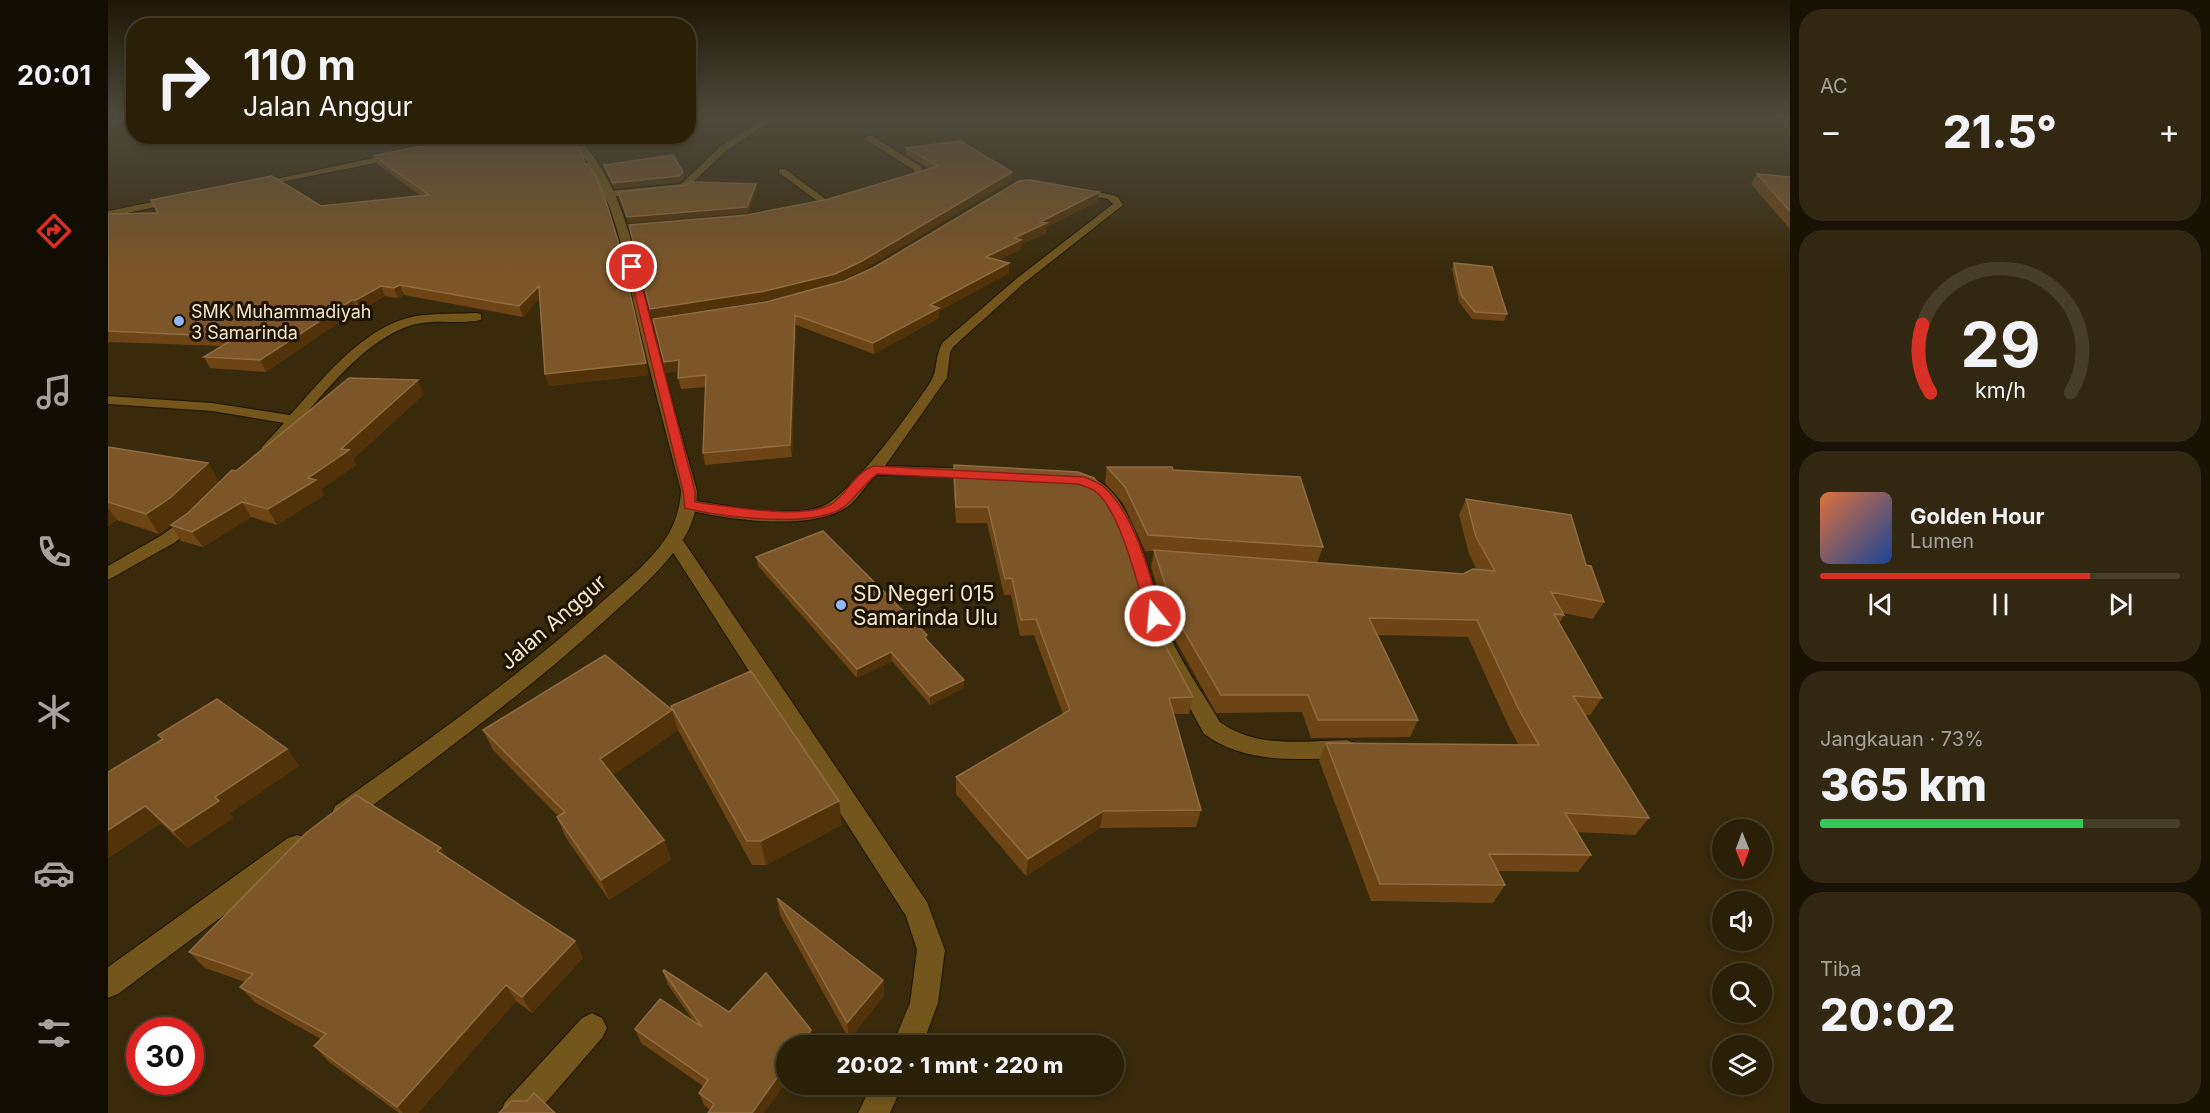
<!DOCTYPE html>
<html lang="id">
<meta charset="utf-8">
<style>
:root{--surface:#2a2008;--page:#322812;--text:#f1f3f6;--muted:#a5a39c;--line:#463e29;--accent:#d93025}
body{margin:0;font-family:Inter,sans-serif;background:var(--page);color:var(--text);height:100vh;display:flex;flex-direction:column;font-size:22px;white-space:nowrap}
*{box-sizing:border-box;margin:0}
p{font-size:20px;color:var(--muted)}
.icon{flex:none;width:33px;height:33px;fill:none;stroke:currentColor;stroke-width:2;stroke-linecap:round;stroke-linejoin:round}
.map{position:relative;flex:1;overflow:hidden}
.side{display:flex;flex-direction:column;gap:9px;padding:9px;background:#171204;width:420px}
.side>*{flex:none}
.guide{position:absolute;left:18px;top:18px;width:570px;height:126px;border-radius:24px;box-shadow:0 3px 9px #0003,0 0 0 2px var(--line);background:#2a2008;color:var(--text);overflow:hidden}
.needle{width:39px;rotate:179deg}
.controls{position:absolute;left:1604px;top:819px;display:grid;gap:12px}
.controls a{display:grid;place-items:center;width:60px;height:60px;border-radius:50%;background:var(--surface);box-shadow:0 3px 9px #0003,0 0 0 2px var(--line);font-size:30px}
.speed{position:absolute;left:18px;top:1017px;display:flex;gap:12px;font-size:30px;font-weight:700;text-align:center}
.speed>*{display:grid;place-content:center;width:78px;height:78px;border-radius:50%;background:var(--surface);box-shadow:0 3px 9px #0003,0 0 0 2px var(--line);line-height:1}
.speed .limit{border:9px solid #d22;background:#fff;color:#111}
.pin{position:absolute;display:grid;place-items:center;width:51px;height:51px;color:#fff;margin:-26px;border:3px solid #fff;border-radius:50%;box-shadow:0 2px 6px #0007}
.me{position:absolute;width:66px;margin:-33px;rotate:343deg;stroke-linejoin:round;filter:drop-shadow(0 0 4px #0008)}
.turn{display:flex;align-items:center;gap:21px;height:126px;padding:0 18px;font-size:27px}
.turn .icon{width:78px;height:78px;stroke-width:2.5}
.turn b{display:block;font-size:42px;line-height:51px}
.big{font-size:45px;font-weight:800;line-height:1.1}
.side .widget{flex:1;display:flex;flex-direction:column;justify-content:center;gap:9px;min-width:0;padding:0 21px;border-radius:24px;background:var(--page)}
.side .dial{align-items:center;gap:0}
.dial svg{height:156px;overflow:visible;fill:none;stroke:var(--line);stroke-width:7;stroke-linecap:round;text-anchor:middle}
.dial text{fill:var(--text);stroke:none}
.song{display:flex;align-items:center;gap:18px}
.cover{width:72px;height:72px;border-radius:9px;background:linear-gradient(135deg,hsl(20 70% 55%),hsl(220 70% 35%))}
.played{height:6px;border-radius:3px;background:linear-gradient(90deg,var(--accent) 75%,var(--line) 75%)}
.keys{display:flex;justify-content:space-around;direction:ltr}
.heat{display:flex;justify-content:space-between;align-items:center;font-size:33px;direction:ltr}
.charge{height:9px;border-radius:4px;background:linear-gradient(90deg,#34c759 73%,var(--line) 0)}
.trip{position:absolute;left:668px;top:1035px;width:348px;height:60px;border-radius:30px;background:var(--surface);box-shadow:0 3px 9px #0003,0 0 0 2px var(--line);font-weight:800;line-height:60px;text-align:center}
main{display:flex;flex:1;min-height:0}
.tab-bar{display:flex;flex-direction:column;width:108px;justify-content:space-around;align-items:center;background:#110d03;color:var(--muted)}
.tab-bar .icon{width:42px;height:42px}
.tab-bar .on{color:var(--accent)}
.tab-bar b{font-size:27px;color:var(--text)}
.map>svg:first-child{display:block}
.lines{fill:none;stroke-linecap:round;stroke-linejoin:round}
.minor-casing{stroke:#1c1303;stroke-width:2}
.tertiary-casing{stroke:#1c1303;stroke-width:2}
.minor{fill:#72561b;fill-rule:evenodd}
.tertiary{fill:#72561b;fill-rule:evenodd}
.wall{fill:#6d4415}
.shaded-wall{fill:#523208}
.building{fill:#7c5628;stroke:#8f6c41;stroke-width:1.5}
.route{fill:#d93025;stroke:#8d1f18;stroke-width:1.5}
.poi-dot{fill:#92b7fd;stroke:#1e1200;stroke-width:2}
.labels{text-anchor:middle;dominant-baseline:central;stroke-width:6;stroke-linejoin:round;paint-order:stroke}
.far-poi-label{font-size:18px;fill:#f6e6c9;stroke:#1e1200;text-anchor:start}
.poi-label{font-size:21px;fill:#f6e6c9;stroke:#1e1200;text-anchor:start}
.street-label{font-size:21px;fill:#f6e6c9;stroke:#1e1200}
</style>
<main>
<nav class="tab-bar">
<b>20:01</b>
<svg class="icon on" aria-label="directions" viewBox="0 0 24 24"><path d="M12 3l9 9-9 9-9-9zM9 14v-3h6M13 9l2 2-2 2"/></svg>
<svg class="icon" aria-label="music" viewBox="0 0 24 24"><path d="M9 18V5l10-2v13"/><circle cx="6" cy="18" r="3"/><circle cx="16" cy="16" r="3"/></svg>
<svg class="icon" aria-label="phone" viewBox="0 0 24 24"><path d="M5 4h4l2 5-3 2q2 4 5 5l2-3 5 2v4C11 20 4 13 5 4z"/></svg>
<svg class="icon" aria-label="climate" viewBox="0 0 24 24"><path d="M12 3v18M4 7l16 10M4 17L20 7"/></svg>
<svg class="icon" aria-label="car" viewBox="0 0 24 24"><path d="M5 17H2v-5l4-1 3-4h7l3 4 3 1v5h-3M9 17h6M6 11h13"/><circle cx="7" cy="17" r="2"/><circle cx="17" cy="17" r="2"/></svg>
<svg class="icon" aria-label="filters" viewBox="0 0 24 24"><path d="M4 7h16M4 17h16"/><circle cx="9" cy="7" r="2"/><circle cx="15" cy="17" r="2"/></svg>
</nav>
<div class="map">
<svg width="1682" height="1113" viewBox="0 0 1682 1113">
<rect width="100%" height="100%" fill="#382a0a"/>
<g class="lines">
<defs>
<path id="minor" d="M662 116H671L619 150 579 188 501 197 496 194 501 191 573 184 613 146Z
M758 136H764L814 167 813 176 789 183V179L806 173V170L758 140Z
M289 153 293 156 292 158 149 187 144 184Z
M671 169H677L723 203 715 205 671 173Z
M969 188 1005 195 1010 197 1015 205 916 283 845 347 842 353 839 378 777 466 868 469 874 471 876 474 874 477 769 475C756 485 749 503 734 510 694 531 617 519 575 509L573 505 575 501 581 500C619 505 676 519 713 507 742 497 805 409 823 381 830 370 826 356 835 342L908 279 1005 204 1000 199 966 193V189Z
M69 197 72 198V202L0 217V211Z
M369 313 373 314V320C351 325 327 318 304 325 249 342 204 410 166 451L161 453 153 448 176 423 104 411 0 404V396L104 403 182 415C217 377 255 326 308 316 328 313 349 314 369 313Z
M982 478C1027 489 1046 595 1061 634 1073 662 1096 695 1112 722 1149 749 1195 741 1239 740L1247 743 1250 749 1247 755 1239 758C1189 759 1139 765 1096 734L1042 635 1020 558 999 508 994 500 974 483Z
M87 514 93 515 96 519 93 523 66 543 0 580V566L54 535 81 515Z
M566 535 572 536 819 902 837 950 830 1003 814 1046H784L802 1003 809 950 798 916 557 540 560 536Z
M484 1013 494 1018 499 1028 494 1038 429 1113H392L397 1102 474 1018Z
M764 1084H795L782 1113H750Z"/>
<path id="tertiary" d="M459 136H468C518 185 527 260 543 324 557 380 574 435 589 491 589 508 585 524 576 538 556 569 527 593 501 617 420 691 332 755 245 820L236 823 227 820 224 813 227 806C316 743 405 681 486 609 510 587 539 566 558 538 567 524 572 508 573 491 559 436 544 381 531 326 514 255 511 195 459 136Z
M189 835 198 838 201 846 198 854 10 994 0 998V967L180 838Z"/>
</defs>
<use href="#minor" class="minor-casing"/>
<use href="#tertiary" class="tertiary-casing"/>
<use href="#minor" class="minor"/>
<use href="#tertiary" class="tertiary"/>
</g>
<path class="wall" d="M361 136 541 375 441 386 437 374 431 298 415 317 296 295 290 298 277 296 252 310H249L158 372 102 368 96 357 113 346 2 342 0 343V214L213 206 313 196 269 164 266 156Z
M471 136H512L480 147Z
M798 148 904 172V180L755 270 727 283 659 300 544 318 521 225 639 215 721 199 822 169 798 155Z
M496 165 575 172 576 178 572 182 506 188 497 170Z
M1649 174 1682 177V229L1643 184Z
M990 201 938 227V233L913 244V249L890 260 901 263V273L831 311V318L766 354 688 325 684 457 597 465 595 453 598 387 573 389 570 378 571 371 558 373 545 319 658 302 736 281Z
M1346 263 1399 314 1396 321 1364 319 1351 302 1344 269Z
M316 394 245 459 248 465 213 489 216 495 169 525 143 517 95 547 73 541 63 525 51 534 9 520 0 526V447L100 463 111 482 77 515 128 471Z
M846 465 1043 619 1085 697 1081 714H1066L1093 810 1088 827 992 828 918 876 848 794V777L955 714 926 635 912 636 903 595H896L879 523H848L845 481Z
M999 467 1065 470 1215 547 1209 563 1355 574 1369 570 1361 554 1351 515 1358 499 1478 565 1496 602 1485 619 1455 613 1456 615 1451 624 1494 698 1482 715H1477L1541 818 1527 835 1469 832 1483 855 1470 872 1390 871 1397 885 1385 903 1263 901 1211 760 1218 743 1410 744 1400 725 1360 637 1270 635 1310 720 1302 737 1203 738 1194 712 1108 713 1064 634 1043 567 1046 551H1037L1015 503 997 483Z
M648 557 819 635V640L856 680V688L822 705 784 661 749 678 650 566Z
M563 706 734 825 658 865H644L570 730 505 775 556 840 563 860 501 900 458 838 449 817 450 816 385 750 375 730 564 710Z
M50 735 179 749 191 766 122 813 125 818 80 848 53 823 0 858 54 739Z
M333 848 339 857 467 941 475 958 424 1013 408 1001 310 1113H291L221 1062 206 1046 213 1039 148 1003 132 987 137 982 97 968 81 952Z
M669 898 775 980 776 996 741 1039 672 915Z
M555 971 621 1012 706 1043 602 1110 596 1105 591 1093 595 1086 533 1043 527 1029 586 1022 560 985Z"/>
<path class="shaded-wall" d="M0 116H21L0 123Z
M486 136H512L480 147 478 139Z
M575 172 576 178 572 182 506 188 505 183Z
M904 172V180L755 270 727 283 659 300 544 318 542 309Z
M648 184 649 190 640 213 520 223 519 217Z
M991 192 990 201 938 227V233L913 244V249L878 266V257L906 238 932 222Z
M901 263V273L831 311V318L766 354 765 343 822 305Z
M292 285 296 295 290 298 286 288Z
M273 286 277 296 252 310 248 300Z
M431 286 434 296 415 317 411 306Z
M244 300 249 310 158 372 152 360Z
M687 315 688 325 684 457 682 445Z
M571 360 574 371 558 373 556 362Z
M538 363 541 375 441 386 437 374Z
M310 380 316 394 245 459 248 465 213 489 216 495 169 525 160 509 233 449Z
M100 463 111 482 75 517 51 534 38 514Z
M134 502 143 517 95 547 84 532Z
M0 508 9 520 0 526Z
M783 652 784 661 749 678V669Z
M856 680V688L822 705V696Z
M564 710 570 730 499 779 492 759Z
M179 749 191 766 122 813 125 818 80 848 65 831 107 797Z
M731 801 734 825 658 865 653 841Z
M37 806 53 823 0 858V830Z
M995 811 992 828 918 876 920 859Z
M556 840 563 860 501 900 493 880Z
M333 848 343 864 329 851Z
M467 941 475 958 424 1013 414 997Z
M775 980 776 996 741 1039 739 1023Z
M398 985 408 1001 310 1113H295L289 1107Z
M703 1030 706 1043 704 1046H692Z
M678 1065V1083L656 1113H644Z"/>
<path class="building" d="M361 136H461L473 151 477 164H480L486 173 496 195 510 241 538 363 437 374 431 286 411 306 292 285 286 288 273 286 248 300H244L152 360 96 357 129 337 0 331V214L50 213 43 200 164 176 213 206 321 195 266 156Z
M476 136H486L478 139Z
M852 141 904 172 754 261 727 274 657 291 542 309 521 225 639 215 721 199 830 166 798 148Z
M565 155 575 172 571 176 505 183 496 165Z
M1649 174 1682 177V211Z
M922 180 991 192 932 222 939 223 906 238 913 240 878 257 901 263 822 305 831 308 765 343 687 315 682 445 595 453 598 375 570 378 571 360 556 362 545 319 658 302 736 281 765 268 911 181Z
M582 182 648 184 639 207 519 217 510 192 578 185Z
M1346 263 1384 267 1399 314 1367 312 1353 295Z
M241 378 310 380 233 449 241 450 200 478 208 480 160 509 134 502 84 532 63 525 80 513 124 470 128 471Z
M0 447 100 463 62 498 38 514 0 502Z
M846 465 970 472 986 478 999 494 1020 542 1043 619 1085 697 1061 698 1093 810 995 811 920 859 848 777 962 710 928 619 913 620 904 578 897 579 880 507H848Z
M999 467H1064L1065 470 1192 477 1215 547 1040 535 1017 487Z
M1358 499 1463 515 1478 565 1483 566 1496 602 1443 592 1456 615 1446 614 1494 698 1465 696 1541 818 1457 813 1483 855 1381 854 1397 885 1272 884 1218 743 1431 745 1410 708 1369 620 1261 618 1310 720H1210L1200 695H1113L1068 617 1046 550 1355 574 1365 569 1387 571 1368 537Z
M715 531 819 635 816 637 856 680 822 696 783 652 749 669 648 557Z
M497 655 564 710 492 759 556 840 493 880 449 817 457 812 375 730Z
M643 671 731 801 653 841H639L563 706Z
M109 699 179 749 107 797 111 801 65 831 37 806 0 830V772L55 739 50 735Z
M248 795 333 848 329 851 467 941 414 997 398 985 289 1107 206 1046 218 1034 132 987 145 974 81 952 198 833Z
M669 898 775 980 739 1023Z
M556 970 621 1012 658 973 703 1030 692 1046H678V1065L644 1113H600L606 1104 591 1093 600 1080 527 1029 552 999 594 1027 555 971Z
M426 1093 447 1113H391L403 1101H419Z"/>
<linearGradient id="sky" x2="0" y2="1"><stop stop-color="#1f1706"/><stop offset="0.43" stop-color="#4d4a3e"/><stop offset="1" stop-color="#4d4a3e" stop-opacity="0"/></linearGradient>
<rect width="1682" height="272" fill="url(#sky)"/>
<path class="route" d="M524 265 529 267 587 491V502C619 506 699 521 725 503 740 492 747 472 766 466L976 477C983 480 992 483 997 488 1028 517 1042 576 1054 616L1052 619 1047 621 1039 616C1030 585 1012 510 987 491 983 488 975 486 970 484L769 474C756 483 745 502 733 509 700 528 613 517 577 508L575 491 520 267Z"/>
<g class="poi-dot">
<circle cx="71" cy="321" r="6"/>
<circle cx="733" cy="605" r="6"/>
</g>
<g class="labels">
<g class="far-poi-label">
<text x="83" y="311">SMK Muhammadiyah<tspan x="83" dy="21">3 Samarinda</tspan></text>
</g>
<g class="poi-label">
<text x="745" y="593">SD Negeri 015<tspan x="745" dy="24">Samarinda Ulu</tspan></text>
</g>
<g class="street-label">
<text transform="translate(445 622) rotate(-41)">Jalan Anggur</text>
</g>
</g>
</svg>
<div class="controls">
<a><svg class="needle" viewBox="-14 -14 28 28"><path d="M0-13l5 13h-10z" fill="#e53935"/><path d="M0 13l5-13h-10z" fill="#a5a39c"/></svg></a>
<a><svg class="icon" aria-label="sound" viewBox="0 0 24 24"><path d="M4 9h4l5-4v14l-5-4H4zM17 9q2 3 0 6"/></svg></a>
<a><svg class="icon" aria-label="search" viewBox="0 0 24 24"><circle cx="10" cy="10" r="6"/><path d="M15 15l6 6"/></svg></a>
<a><svg class="icon" aria-label="layers" viewBox="0 0 24 24"><path d="M12 4l9 5-9 5-9-5zM3 14l9 5 9-5"/></svg></a>
</div>
<div class="speed"><div class="limit">30</div></div>
<div class="pin" style="left:524px;top:267px;background:#d93025"><svg class="icon" aria-label="arrive" viewBox="0 0 24 24"><path d="M6 21V4h12l-3 4 3 4H6"/></svg></div>
<svg class="me" style="left:1047px;top:616px" viewBox="-20 -20 40 40"><circle r="17" fill="#d93025" stroke="#fff" stroke-width="3"/><path d="M0-11L8 9 0 5-8 9z" fill="#fff"/></svg>
<div class="trip">20:02 · 1 mnt · 220 m</div>
<div class="guide">
<div class="turn"><svg class="icon" aria-label="right" viewBox="0 0 24 24"><path d="M7 20v-9h11M14 6l5 5-5 5"/></svg><div><b>110 m</b>Jalan Anggur</div></div>
</div>
</div>
<section class="side">
<div class="widget"><p>AC</p>
<div class="heat"><a>−</a><b class="big">21.5°</b><a>+</a></div>
</div>
<div class="widget dial"><svg viewBox="0 0 100 80">
<path d="M14 69A42 42 0 1 1 86 69"/>
<path d="M14 69A42 42 0 0 1 10 34" stroke="#d93025"/>
<text x="50" y="56" font-size="32" font-weight="700">29</text>
<text x="50" y="72" font-size="11">km/h</text>
</svg></div>
<div class="widget">
<div class="song"><i class="cover"></i><div><b>Golden Hour</b><p>Lumen</p></div></div>
<div class="played"></div>
<div class="keys"><svg class="icon" aria-label="previous" viewBox="0 0 24 24"><path d="M18 5L8 12l10 7zM5 5v14"/></svg><svg class="icon" aria-label="pause" viewBox="0 0 24 24"><path d="M8 5v14M16 5v14"/></svg><svg class="icon" aria-label="next" viewBox="0 0 24 24"><path d="M6 5l10 7-10 7zM19 5v14"/></svg></div>
</div>
<div class="widget"><p>Jangkauan · 73%</p><b class="big">365 km</b><div class="charge"></div></div>
<div class="widget"><p>Tiba</p><b class="big">20:02</b></div>
</section>
</main>
